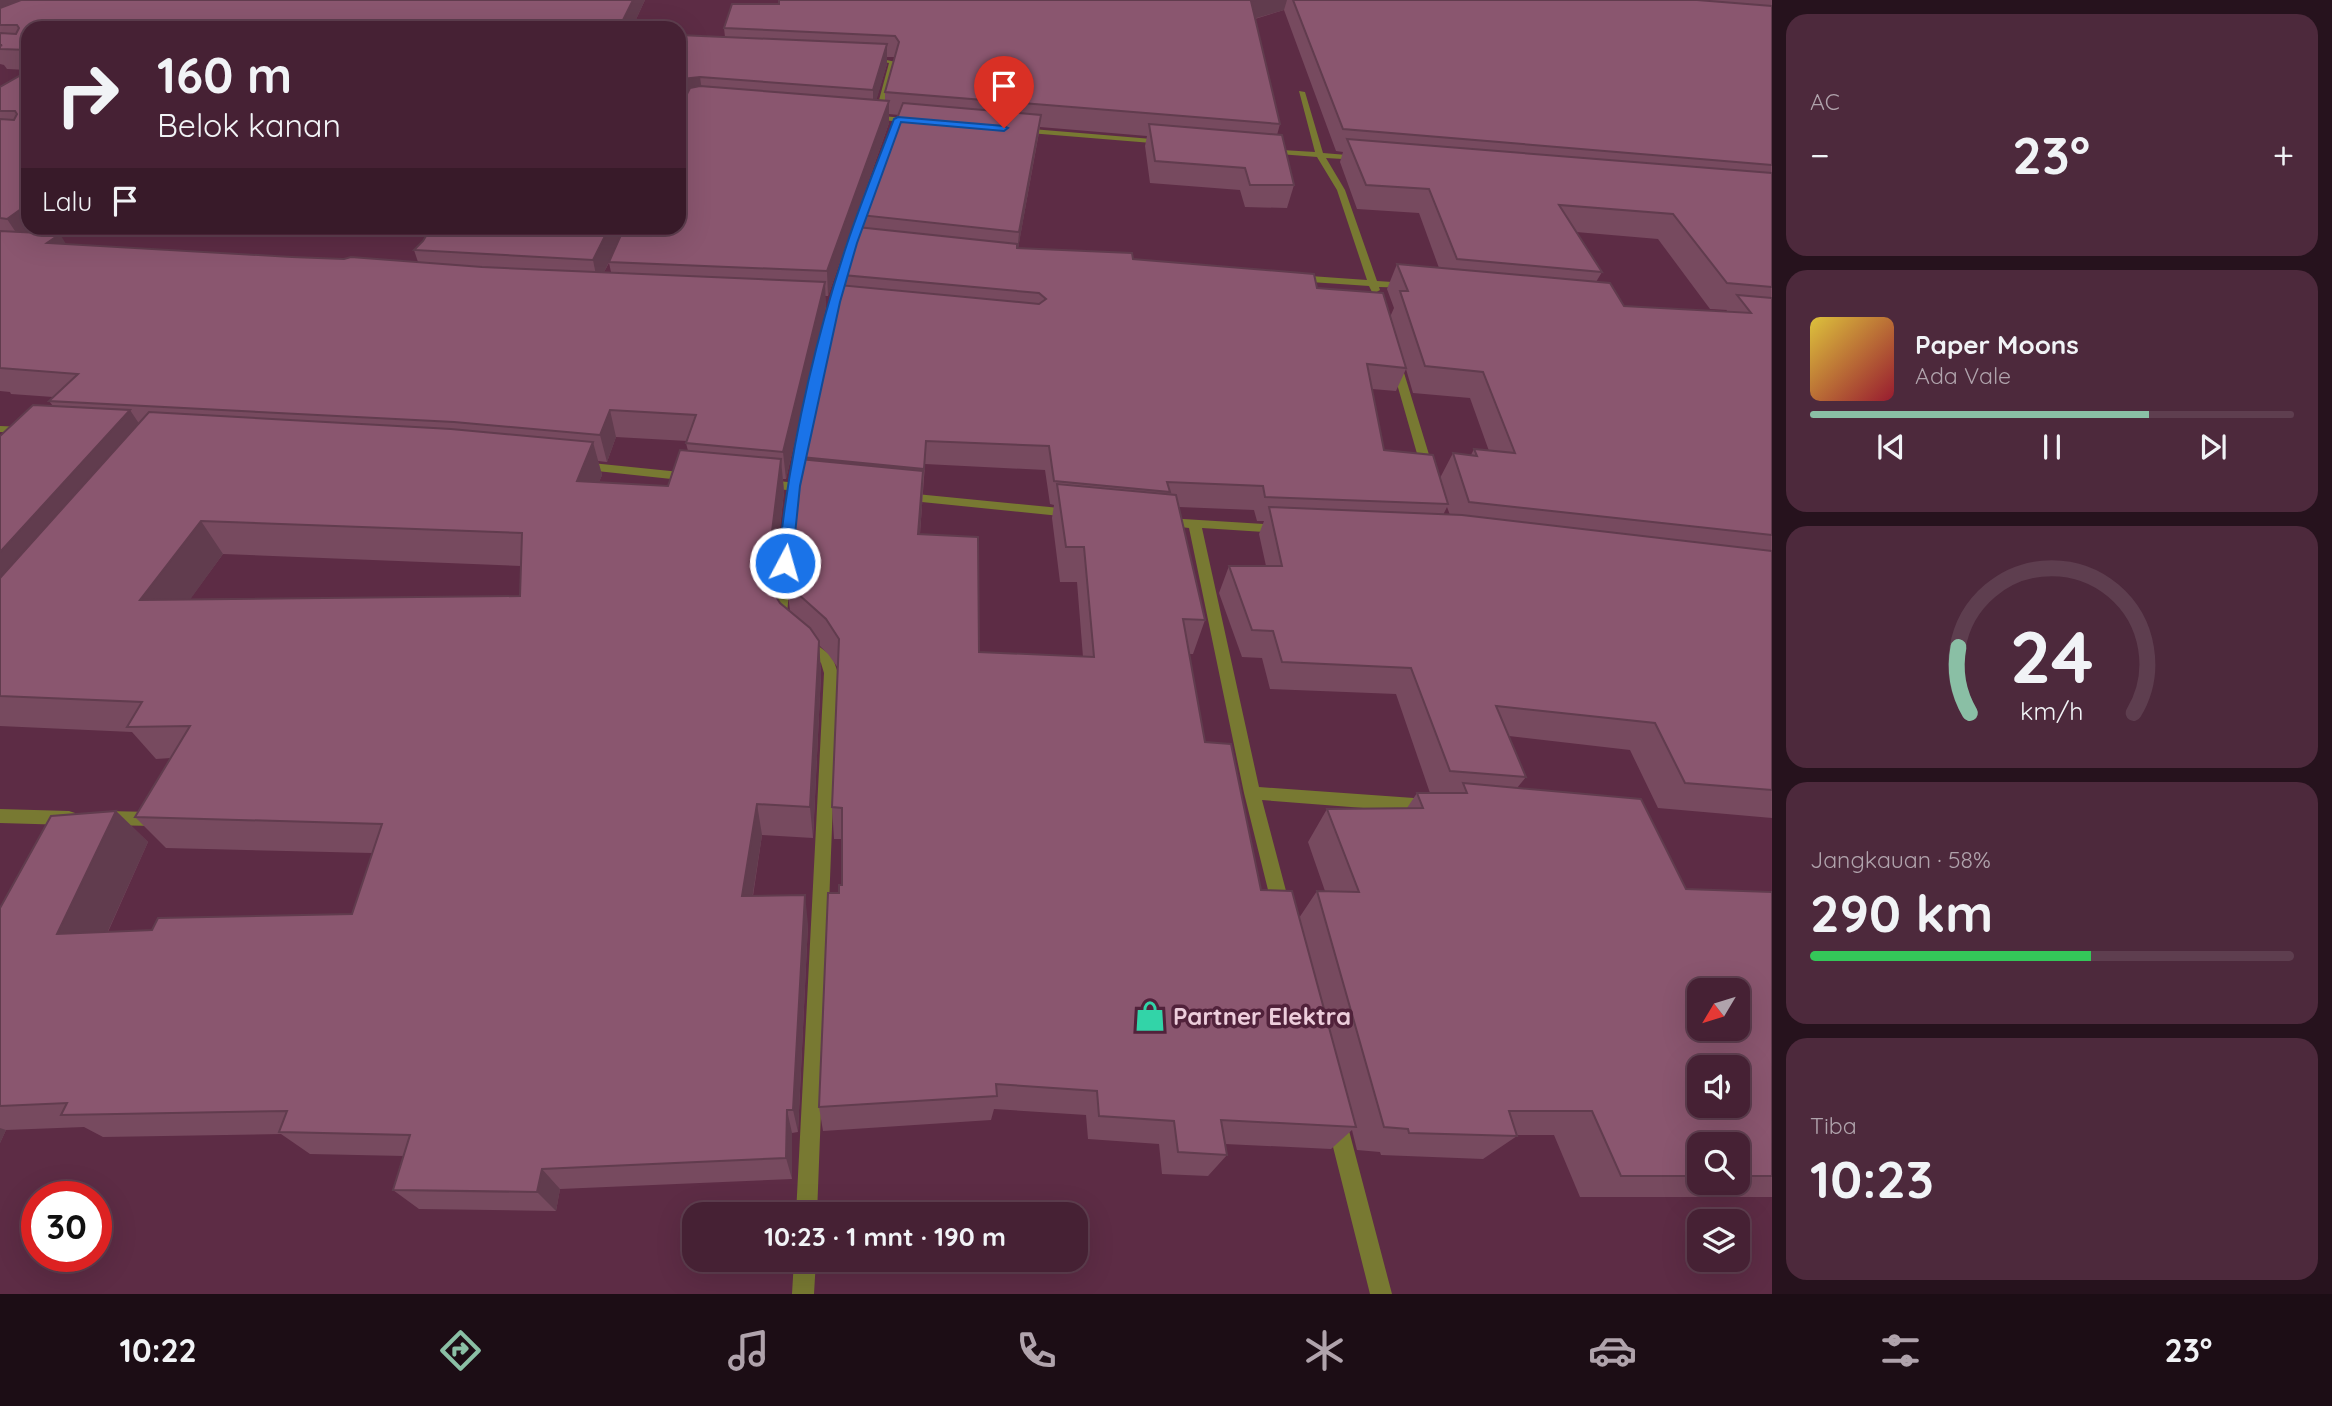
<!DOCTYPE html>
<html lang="id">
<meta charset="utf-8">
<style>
:root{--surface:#462134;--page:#4d293c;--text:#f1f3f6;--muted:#b0a3ac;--line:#5e3e4f;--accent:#8abfa5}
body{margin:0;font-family:Quicksand,sans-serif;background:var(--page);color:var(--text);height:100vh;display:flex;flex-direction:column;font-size:26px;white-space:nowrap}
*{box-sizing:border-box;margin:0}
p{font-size:23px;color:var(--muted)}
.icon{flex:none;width:38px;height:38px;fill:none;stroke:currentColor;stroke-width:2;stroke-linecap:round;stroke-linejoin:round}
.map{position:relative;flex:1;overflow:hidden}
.side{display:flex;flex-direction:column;gap:14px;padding:14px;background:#26121d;width:560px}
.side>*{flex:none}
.top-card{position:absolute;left:21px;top:21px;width:665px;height:214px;border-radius:21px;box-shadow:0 7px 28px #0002,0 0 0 2px var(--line);background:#462134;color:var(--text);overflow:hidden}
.needle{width:46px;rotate:232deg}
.fabs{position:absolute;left:1687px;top:978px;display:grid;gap:14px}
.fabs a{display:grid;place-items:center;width:63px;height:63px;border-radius:14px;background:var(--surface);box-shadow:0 7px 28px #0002,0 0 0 2px var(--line);font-size:35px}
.speed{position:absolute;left:21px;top:1181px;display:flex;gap:14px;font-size:35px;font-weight:700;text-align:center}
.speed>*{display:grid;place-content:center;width:91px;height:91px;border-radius:50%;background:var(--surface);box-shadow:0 7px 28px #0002,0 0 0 2px var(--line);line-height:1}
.speed .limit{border:10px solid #d22;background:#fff;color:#111}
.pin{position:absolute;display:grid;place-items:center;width:60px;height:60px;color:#fff;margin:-72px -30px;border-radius:50% 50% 50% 0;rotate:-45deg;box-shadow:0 0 7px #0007}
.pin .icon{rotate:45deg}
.me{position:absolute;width:77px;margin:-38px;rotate:6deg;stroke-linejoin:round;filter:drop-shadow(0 0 5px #0008)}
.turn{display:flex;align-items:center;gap:24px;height:147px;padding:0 21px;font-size:32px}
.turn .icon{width:91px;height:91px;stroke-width:2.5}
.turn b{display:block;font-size:49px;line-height:60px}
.then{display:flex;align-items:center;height:66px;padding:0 21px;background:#0003;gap:14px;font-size:26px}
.big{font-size:52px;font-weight:700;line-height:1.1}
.side .card{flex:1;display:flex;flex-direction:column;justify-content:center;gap:10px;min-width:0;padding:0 24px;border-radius:21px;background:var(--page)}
.side .dial{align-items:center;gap:0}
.dial svg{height:182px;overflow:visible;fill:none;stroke:var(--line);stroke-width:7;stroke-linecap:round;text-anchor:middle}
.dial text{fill:var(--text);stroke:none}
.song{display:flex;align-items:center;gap:21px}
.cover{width:84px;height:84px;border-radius:10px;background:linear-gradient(135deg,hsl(50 70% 55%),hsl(350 70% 35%))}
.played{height:7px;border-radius:4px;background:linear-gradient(90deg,var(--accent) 70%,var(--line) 70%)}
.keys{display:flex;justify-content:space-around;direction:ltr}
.heat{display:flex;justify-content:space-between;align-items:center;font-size:38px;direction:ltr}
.charge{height:10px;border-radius:5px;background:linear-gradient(90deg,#34c759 58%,var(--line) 0)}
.trip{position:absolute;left:682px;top:1202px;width:406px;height:70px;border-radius:21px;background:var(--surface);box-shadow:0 7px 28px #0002,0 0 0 2px var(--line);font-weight:700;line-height:70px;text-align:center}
.menu{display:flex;height:112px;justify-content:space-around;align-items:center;background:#1c0d15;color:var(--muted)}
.menu .icon{width:49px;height:49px}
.menu .on{color:var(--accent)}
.menu b{font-size:32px;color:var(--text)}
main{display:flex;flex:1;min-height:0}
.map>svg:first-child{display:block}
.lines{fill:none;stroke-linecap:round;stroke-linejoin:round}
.minor{fill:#787932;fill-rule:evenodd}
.wall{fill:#774a5f;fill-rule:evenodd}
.shaded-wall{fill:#613c4e}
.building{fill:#8a566f;stroke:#613c4e;stroke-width:2;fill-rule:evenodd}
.route{fill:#1a73e8;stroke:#114b97;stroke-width:2}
.labels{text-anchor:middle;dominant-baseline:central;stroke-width:7;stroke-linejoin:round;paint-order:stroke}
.near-poi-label{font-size:24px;font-weight:bold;fill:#edcedc;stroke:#51223b;text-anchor:start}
</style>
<main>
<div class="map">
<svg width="1772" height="1294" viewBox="0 0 1772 1294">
<rect width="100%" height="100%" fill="#5d2c45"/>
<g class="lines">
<path class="minor" d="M868 56 896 62 882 116 916 119H919V123L867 119V115H875L889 63 866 59Z
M1299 91 1305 92 1323 153 1359 156 1363 158 1359 160 1326 158 1345 190 1377 281 1408 283 1411 284V288L1379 287 1380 290 1375 293 1372 292 1369 286 1296 281 1291 278 1296 275 1367 280 1337 190 1317 157 1268 153 1264 151 1268 149 1315 152Z
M1020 128 1164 140 1168 142 1164 144 1017 132 1016 130Z
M867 203 871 206 839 302 800 483 816 485 818 488 812 492 799 491 787 613 790 623 783 628 778 627 773 613 787 490 766 488 760 484 766 480 788 482 829 302 863 206Z
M1396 360 1401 363 1434 471 1432 474H1424L1422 471 1391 363Z
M0 426 23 427 29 430 23 433 0 432Z
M582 462 690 473 696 477 690 481 578 469 576 466Z
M906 493 1070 509 1076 513 1070 517 902 500 900 497 902 494Z
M1167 518 1279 525 1285 529 1279 533 1202 528 1259 787 1428 799 1434 801 1436 806 1434 811 1428 813 1262 800 1290 906 1287 912 1281 914 1275 912 1272 906 1244 793 1189 528 1163 525 1161 522 1163 519Z
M806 637 832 656 838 673 817 1214H796L824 673 821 663 799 642Z
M0 809 69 811 75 813 77 818 75 823 69 825 0 823Z
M106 811 153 812 159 814 161 819 159 824 153 826 106 825 100 823 98 818 100 813Z
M1337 1113 1344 1116 1347 1123 1392 1294H1370L1327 1123 1330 1116Z
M794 1260H816L814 1294H792Z"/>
</g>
<path class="wall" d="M0 0H645L632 28H28V70L7 69 4 65 0 64Z
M779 0H1772V818L1658 808 1630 750 1509 736 1526 777 1517 788 1686 889 1772 892V1197H1580L1554 1135H1517V1136L1483 1159 1381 1155 1380 1152 1357 1150 1352 1130 1331 1149 1225 1144 1227 1155 1208 1176 1162 1174 1159 1144 1088 1139 1086 1115 994 1109 991 1120 823 1131 819 1107 839 893 842 885V839H834L832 807 838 668 828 654 819 645 821 674 813 838 762 835 753 896 808 924 798 1132 792 1133V1179L560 1189 556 1211 419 1209 393 1190 404 1156 310 1154 281 1134 103 1137 84 1127 6 1130 0 1143V908L116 811 148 842 108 932 152 930 352 914 372 853 166 848 135 817 171 758 156 759 132 732 0 726V436L53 406 49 401 53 397 11 394 10 392 0 391V87L28 71V228H45L37 233 66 244 292 257 418 262 414 250 679 228V35L725 37 724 28 779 4ZM1284 10 1336 151 1343 152 1340 162 1357 209 1419 213 1439 268 1397 264 1387 289 1394 308 1390 317 1317 288 1133 259 1018 248 1040 127 1147 136 1145 146 1150 183 1240 190 1245 207 1287 208 1294 185 1277 135 1280 124 1255 19ZM887 57H895L885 92V101L876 100 887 64ZM889 114 899 115 860 215V228L843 275V286L801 457 786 578 790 611 780 603 773 591 784 492 783 479H786L826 307 825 296H828L889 123ZM1576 232 1658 239 1710 309 1727 310 1726 312 1624 306 1596 282 1602 272ZM609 263 611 272H604ZM1406 369 1413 393 1470 398 1489 451 1474 449 1471 455 1453 453 1440 478 1384 450 1372 389 1396 391ZM616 437 687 441 686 443 688 451 668 486 599 482 602 475 598 461 607 462ZM925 464 1045 470 1050 504 1054 505 1052 518 1060 582H1077L1083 657 979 652 920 534ZM1179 507 1254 510 1257 521H1264L1259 534 1266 566H1229L1219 593 1242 657 1262 658 1270 689 1396 694 1430 793H1417L1407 808 1327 809 1308 842 1325 891H1317L1299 918 1261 890 1205 742 1189 654H1193L1205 620ZM1447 507 1450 515H1443ZM223 554 521 566 520 596 190 599ZM1699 1144H1738V1183H1699Z"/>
<path class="shaded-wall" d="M0 0H62L0 23Z
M633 0H645L632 28H619Z
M1256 0H1287L1284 10 1246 21 1251 1Z
M887 44V64L873 112V90Z
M700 77 703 98 679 111V84L682 79Z
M889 101V123L828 296 827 271Z
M1041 115 1038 136 1017 255 1019 232Z
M28 204V228H45L23 243 7 219Z
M609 228H625L598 285 593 260Z
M60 234 75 259 47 243Z
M825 282 826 307 786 479 783 452Z
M130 410 152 443 0 620V552Z
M610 410 616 437 607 462 600 435Z
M593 442 602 475 586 514 577 481Z
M781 459 784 492 770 613 766 580Z
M923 471 922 506 917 569 918 534Z
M201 521 223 554 166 633 140 600Z
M819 641 821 674 813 838 810 807Z
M757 804 762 835 748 925 742 896Z
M116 811 148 842 94 962 57 934Z
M805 895 808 924 798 1132 793 1110Z
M787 1110 792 1133V1179L786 1158Z
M0 1128 6 1130 0 1143Z
M542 1169 560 1189 556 1211 537 1192Z"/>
<path class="building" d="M21 0H633L619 28H28V50L0 49V46L2 45H0V33L16 34 19 28 17 25H0V8Z
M779 0H1256L1251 1 1280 124 885 92 899 42 895 36 724 28 732 4H779Z
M1293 0H1697L1772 6V165L1343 129Z
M679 35 887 44 873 90 700 77 682 79 679 84Z
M28 71V204L7 219 0 218V119L14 120 17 114 15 111H0V87Z
M700 86 889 101 827 271 609 262 624 228H679V106L682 104 690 88Z
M903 103 1041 115 1019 232 860 215Z
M1149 124 1282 135 1294 185H1250L1245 168 1155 161Z
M1347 139 1772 173V287L1727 283 1673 214 1559 205 1602 272 1457 259 1429 189 1366 185Z
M857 227 1017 244V248L1132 253 1133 259 1314 274 1317 288 1383 293 1406 368 1367 364 1384 450 1433 455 1448 504 1265 497 1263 486 1167 482 1170 492 1054 481 1049 446 926 441 924 469 801 457 839 285 1039 304 1046 299 1039 293 843 275Z
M431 228H609L593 260 414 250 423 241Z
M0 231 60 234 47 243 292 257 344 259 351 257 482 267 825 282 783 452 686 443 696 415 610 410 600 435 454 422 49 401 78 374 0 368Z
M1397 264 1610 283 1624 306 1751 313 1737 295 1772 298V535L1469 502 1453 453 1477 456 1474 449 1515 453 1483 372 1425 366 1400 291H1408Z
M33 405 130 410 0 552V436Z
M149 412 451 429 593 442 577 481 668 486 680 450 781 459 766 580 780 603 810 628 819 641 810 807 757 804 742 896 805 895 793 1110H787L786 1158 542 1169 537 1192 393 1190 410 1135 279 1132 287 1111 61 1115 67 1103 0 1106V908L51 816 116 811 57 934 152 930 158 918 352 914 382 824 135 817 190 726 127 727 142 702 0 696V578ZM201 521 522 533 520 596 140 600Z
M799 459 923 471 918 534 978 537 979 652 1094 657 1084 547H1066L1057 484 1176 495 1205 620 1183 619 1205 742 1231 744 1261 890 1292 891 1356 1127 1221 1120 1227 1155 1178 1152 1174 1121 1099 1116 1097 1091 996 1084 997 1096 819 1107 828 893H839V885H842V808L832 807 839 639 826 619 797 593 786 578Z
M1269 507 1462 515 1772 551V790L1685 783 1655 723 1496 706 1526 777 1450 771 1411 668 1282 662 1273 631 1252 630 1229 566H1282Z
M1463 783 1641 799 1686 889 1772 892V1176H1738V1144H1699V1176H1621L1592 1111H1509L1517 1136 1409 1133 1408 1129 1384 1127 1317 891 1359 892 1327 809 1423 808 1417 793H1467ZM1699 990H1738V1029H1699ZM1699 1068H1738V1106H1699Z"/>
<path class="route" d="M898 117 1004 126 1008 128 1004 131 901 122 857 243 840 302 800 486 792 563 785 568 778 563C789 457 813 346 847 244 861 202 878 161 894 119Z"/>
<defs>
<symbol id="shop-bare" viewBox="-9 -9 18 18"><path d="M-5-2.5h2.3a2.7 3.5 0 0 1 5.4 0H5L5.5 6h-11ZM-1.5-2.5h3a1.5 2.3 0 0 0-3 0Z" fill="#32d4a8" stroke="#51223b" stroke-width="2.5" paint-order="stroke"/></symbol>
</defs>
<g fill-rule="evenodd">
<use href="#shop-bare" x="1128" y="994" width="44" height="44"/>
</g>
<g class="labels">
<g class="near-poi-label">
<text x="1173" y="1016">Partner Elektra</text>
</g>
</g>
</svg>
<div class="fabs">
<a><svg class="needle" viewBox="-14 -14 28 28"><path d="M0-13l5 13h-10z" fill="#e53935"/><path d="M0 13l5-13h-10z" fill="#b0a3ac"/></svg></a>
<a><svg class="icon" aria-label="sound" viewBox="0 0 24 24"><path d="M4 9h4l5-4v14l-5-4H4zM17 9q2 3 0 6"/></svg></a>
<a><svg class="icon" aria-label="search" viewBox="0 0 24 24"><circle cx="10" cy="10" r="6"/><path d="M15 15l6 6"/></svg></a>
<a><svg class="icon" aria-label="layers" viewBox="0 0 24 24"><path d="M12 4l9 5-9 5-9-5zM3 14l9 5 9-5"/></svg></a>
</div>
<div class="speed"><div class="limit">30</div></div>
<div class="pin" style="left:1004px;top:128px;background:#d93025"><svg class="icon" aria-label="arrive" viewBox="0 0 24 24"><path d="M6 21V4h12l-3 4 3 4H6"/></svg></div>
<svg class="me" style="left:785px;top:563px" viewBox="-20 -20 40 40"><circle r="17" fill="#1a73e8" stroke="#fff" stroke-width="3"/><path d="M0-11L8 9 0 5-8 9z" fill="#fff"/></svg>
<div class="trip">10:23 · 1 mnt · 190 m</div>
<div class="top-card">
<div class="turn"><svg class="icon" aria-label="right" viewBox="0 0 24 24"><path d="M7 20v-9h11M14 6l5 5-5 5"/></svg><div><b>160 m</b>Belok kanan</div></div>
<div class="then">Lalu<svg class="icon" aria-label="arrive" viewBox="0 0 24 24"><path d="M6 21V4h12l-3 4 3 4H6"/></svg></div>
</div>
</div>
<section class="side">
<div class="card"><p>AC</p>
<div class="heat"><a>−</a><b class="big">23°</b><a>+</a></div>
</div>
<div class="card">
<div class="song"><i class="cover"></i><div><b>Paper Moons</b><p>Ada Vale</p></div></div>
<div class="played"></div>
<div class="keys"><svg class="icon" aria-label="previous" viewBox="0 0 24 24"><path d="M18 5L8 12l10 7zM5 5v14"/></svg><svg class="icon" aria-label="pause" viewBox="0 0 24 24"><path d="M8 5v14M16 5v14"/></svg><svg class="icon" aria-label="next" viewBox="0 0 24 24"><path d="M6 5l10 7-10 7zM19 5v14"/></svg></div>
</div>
<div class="card dial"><svg viewBox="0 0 100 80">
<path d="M14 69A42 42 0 1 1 86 69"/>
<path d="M14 69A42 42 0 0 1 9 40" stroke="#8abfa5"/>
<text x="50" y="56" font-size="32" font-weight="700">24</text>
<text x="50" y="72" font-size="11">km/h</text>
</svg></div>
<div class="card"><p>Jangkauan · 58%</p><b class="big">290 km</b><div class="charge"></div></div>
<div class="card"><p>Tiba</p><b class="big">10:23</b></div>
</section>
</main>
<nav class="menu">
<b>10:22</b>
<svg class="icon on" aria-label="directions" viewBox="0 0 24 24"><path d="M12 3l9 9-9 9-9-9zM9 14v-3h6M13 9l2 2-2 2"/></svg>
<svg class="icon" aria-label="music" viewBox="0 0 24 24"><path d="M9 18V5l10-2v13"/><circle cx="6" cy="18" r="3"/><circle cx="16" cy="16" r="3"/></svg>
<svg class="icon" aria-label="phone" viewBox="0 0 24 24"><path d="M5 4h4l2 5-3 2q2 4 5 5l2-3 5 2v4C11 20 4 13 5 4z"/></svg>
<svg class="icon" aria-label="climate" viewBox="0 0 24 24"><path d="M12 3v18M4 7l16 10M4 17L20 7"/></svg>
<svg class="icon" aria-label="car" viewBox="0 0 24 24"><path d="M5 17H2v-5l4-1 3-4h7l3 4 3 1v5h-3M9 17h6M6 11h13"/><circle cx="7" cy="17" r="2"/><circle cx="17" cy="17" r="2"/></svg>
<svg class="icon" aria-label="filters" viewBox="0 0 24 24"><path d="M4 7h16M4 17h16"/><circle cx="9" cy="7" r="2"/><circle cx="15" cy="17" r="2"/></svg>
<b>23°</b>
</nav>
